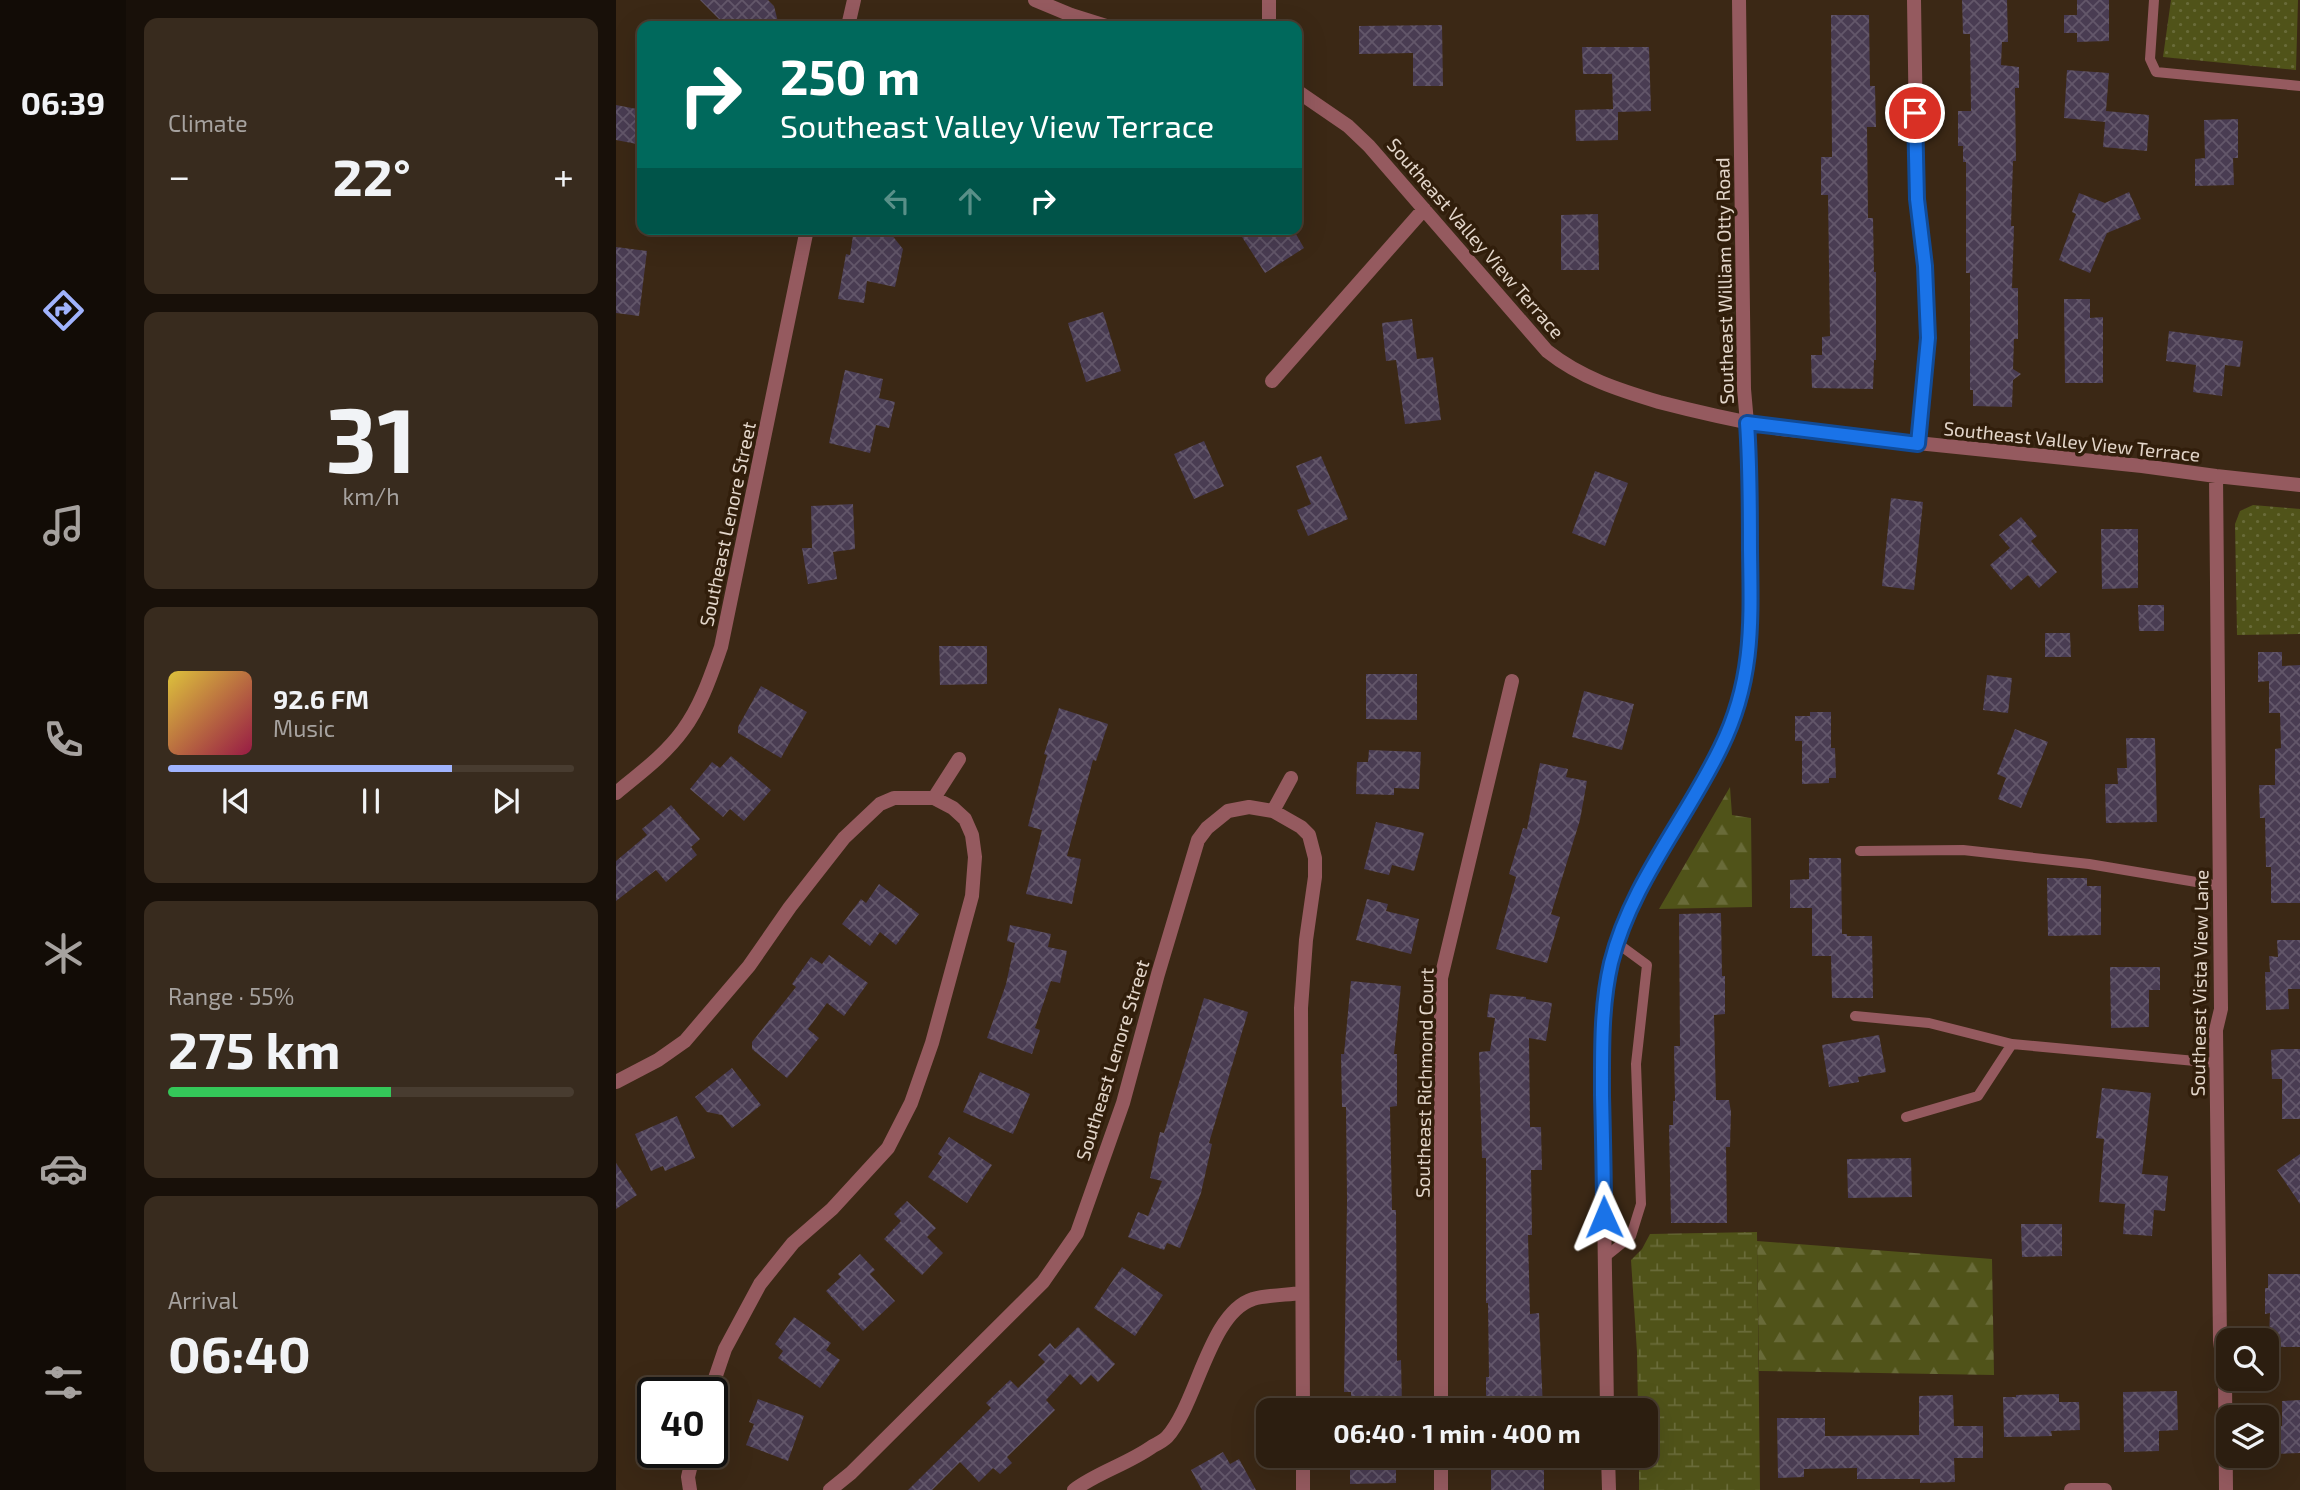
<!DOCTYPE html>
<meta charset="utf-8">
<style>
:root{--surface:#2c1e10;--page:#382b1e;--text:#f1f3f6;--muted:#a6a29f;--line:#483c30;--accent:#a0b3fd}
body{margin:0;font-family:"Exo 2",sans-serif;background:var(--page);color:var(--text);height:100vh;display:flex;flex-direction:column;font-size:26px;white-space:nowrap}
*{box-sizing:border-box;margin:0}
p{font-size:23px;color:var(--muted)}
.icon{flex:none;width:38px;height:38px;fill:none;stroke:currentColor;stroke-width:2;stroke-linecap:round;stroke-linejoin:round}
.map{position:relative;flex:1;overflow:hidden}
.details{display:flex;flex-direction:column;gap:18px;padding:18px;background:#181009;width:490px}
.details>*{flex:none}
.top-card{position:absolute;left:21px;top:21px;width:665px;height:214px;border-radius:14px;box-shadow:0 7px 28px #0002,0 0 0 2px var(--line);background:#00695c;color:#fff;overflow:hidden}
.buttons{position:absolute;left:1600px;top:1328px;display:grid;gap:14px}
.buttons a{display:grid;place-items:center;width:63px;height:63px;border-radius:14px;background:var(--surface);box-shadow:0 7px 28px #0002,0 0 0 2px var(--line);font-size:35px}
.speed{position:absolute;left:21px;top:1377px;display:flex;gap:14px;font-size:35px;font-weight:700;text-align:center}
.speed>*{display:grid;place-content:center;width:91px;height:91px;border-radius:50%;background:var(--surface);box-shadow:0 7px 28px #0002,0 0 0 2px var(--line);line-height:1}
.speed .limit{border:4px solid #111;border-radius:10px;background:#fff;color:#111}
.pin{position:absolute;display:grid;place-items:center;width:60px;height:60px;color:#fff;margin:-30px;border:4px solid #fff;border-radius:50%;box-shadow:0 2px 7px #0007}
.me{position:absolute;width:77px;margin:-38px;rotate:359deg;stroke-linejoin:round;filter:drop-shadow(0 0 5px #0008)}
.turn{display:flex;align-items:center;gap:24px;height:147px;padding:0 28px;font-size:32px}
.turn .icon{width:91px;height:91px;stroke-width:2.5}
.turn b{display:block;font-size:49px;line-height:60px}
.lanes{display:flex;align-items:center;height:66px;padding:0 28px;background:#0003;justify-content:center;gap:35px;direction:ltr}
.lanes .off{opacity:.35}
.big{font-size:52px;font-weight:700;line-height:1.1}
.details .widget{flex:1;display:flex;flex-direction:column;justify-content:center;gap:10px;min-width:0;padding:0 24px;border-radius:14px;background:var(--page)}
.details .dial{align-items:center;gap:0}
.dial b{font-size:91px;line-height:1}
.song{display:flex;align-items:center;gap:21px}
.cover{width:84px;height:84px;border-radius:10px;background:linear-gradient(135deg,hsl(50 70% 55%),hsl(340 70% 35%))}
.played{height:7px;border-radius:4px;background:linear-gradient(90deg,var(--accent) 70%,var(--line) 70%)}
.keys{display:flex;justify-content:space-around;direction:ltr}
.heat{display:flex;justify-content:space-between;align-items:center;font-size:38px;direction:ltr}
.charge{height:10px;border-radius:5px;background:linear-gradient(90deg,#34c759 55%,var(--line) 0)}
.trip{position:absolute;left:640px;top:1398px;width:402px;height:70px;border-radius:14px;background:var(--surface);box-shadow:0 7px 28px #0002,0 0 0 2px var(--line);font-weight:700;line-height:70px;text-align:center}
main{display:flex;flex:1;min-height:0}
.tab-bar{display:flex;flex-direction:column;width:126px;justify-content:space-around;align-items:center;background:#120c06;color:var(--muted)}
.tab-bar .icon{width:49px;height:49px}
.tab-bar .current{color:var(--accent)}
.tab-bar b{font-size:32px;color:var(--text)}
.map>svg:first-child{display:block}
.grass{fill:url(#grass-dots)}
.forest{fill:url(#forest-firs)}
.wetland{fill:url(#wetland-marsh)}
.building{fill:url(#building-cross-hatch)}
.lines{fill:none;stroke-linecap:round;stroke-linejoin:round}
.service{stroke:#955a5f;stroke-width:10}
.minor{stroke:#955a5f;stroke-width:14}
.tertiary{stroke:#955a5f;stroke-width:14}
.route-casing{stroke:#114b97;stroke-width:18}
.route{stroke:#1a73e8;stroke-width:12}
.labels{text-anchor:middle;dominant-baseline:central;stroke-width:7;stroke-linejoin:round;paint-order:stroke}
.street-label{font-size:19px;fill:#e3d6ca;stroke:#311e0b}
</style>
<main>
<nav class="tab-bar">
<b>06:39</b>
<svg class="icon current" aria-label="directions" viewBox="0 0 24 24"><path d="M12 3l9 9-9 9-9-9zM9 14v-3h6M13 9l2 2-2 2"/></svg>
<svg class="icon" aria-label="music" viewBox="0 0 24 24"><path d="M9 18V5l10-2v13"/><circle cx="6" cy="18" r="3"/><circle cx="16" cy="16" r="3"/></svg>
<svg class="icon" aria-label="phone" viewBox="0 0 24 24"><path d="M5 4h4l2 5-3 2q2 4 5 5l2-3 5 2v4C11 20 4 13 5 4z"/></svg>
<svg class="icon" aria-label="climate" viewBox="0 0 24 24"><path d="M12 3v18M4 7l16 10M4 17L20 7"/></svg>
<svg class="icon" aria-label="car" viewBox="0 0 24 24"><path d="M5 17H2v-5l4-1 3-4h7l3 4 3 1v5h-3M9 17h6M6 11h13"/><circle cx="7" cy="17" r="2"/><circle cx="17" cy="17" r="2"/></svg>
<svg class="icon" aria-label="filters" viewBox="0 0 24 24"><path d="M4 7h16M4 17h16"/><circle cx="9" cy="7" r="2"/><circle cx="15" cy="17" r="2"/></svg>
</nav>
<section class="details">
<div class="widget"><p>Climate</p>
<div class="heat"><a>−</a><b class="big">22°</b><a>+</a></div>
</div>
<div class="widget dial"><b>31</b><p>km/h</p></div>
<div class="widget">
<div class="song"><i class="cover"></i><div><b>92.6 FM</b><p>Music</p></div></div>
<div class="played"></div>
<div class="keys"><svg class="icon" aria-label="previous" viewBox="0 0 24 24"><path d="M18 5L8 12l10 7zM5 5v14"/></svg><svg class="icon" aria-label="pause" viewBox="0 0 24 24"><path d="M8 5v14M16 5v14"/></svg><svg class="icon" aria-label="next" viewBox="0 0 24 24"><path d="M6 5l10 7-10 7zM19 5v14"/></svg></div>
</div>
<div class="widget"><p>Range · 55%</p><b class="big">275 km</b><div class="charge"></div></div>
<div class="widget"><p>Arrival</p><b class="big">06:40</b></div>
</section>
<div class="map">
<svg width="1684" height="1490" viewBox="0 0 1684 1490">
<defs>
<pattern id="grass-dots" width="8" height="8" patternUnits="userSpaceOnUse" patternTransform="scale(1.75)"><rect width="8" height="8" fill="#505319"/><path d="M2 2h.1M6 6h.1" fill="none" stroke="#696b39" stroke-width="1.8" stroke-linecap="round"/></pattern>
<pattern id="forest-firs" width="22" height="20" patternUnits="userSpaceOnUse" patternTransform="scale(1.75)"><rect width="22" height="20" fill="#505319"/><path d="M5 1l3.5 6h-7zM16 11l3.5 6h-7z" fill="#696b39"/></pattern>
<pattern id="wetland-marsh" width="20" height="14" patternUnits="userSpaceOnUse" patternTransform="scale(1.75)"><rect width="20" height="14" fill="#505319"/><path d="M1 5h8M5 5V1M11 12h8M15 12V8" fill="none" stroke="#696b39"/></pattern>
<pattern id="building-cross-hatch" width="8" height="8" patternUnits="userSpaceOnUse" patternTransform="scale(1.75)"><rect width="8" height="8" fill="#493c52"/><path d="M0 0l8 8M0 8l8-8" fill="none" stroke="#63576a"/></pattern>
</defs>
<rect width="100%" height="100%" fill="#3b2815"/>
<path class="grass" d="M1555 0H1682L1680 70 1547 57Z
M1637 505 1684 509V634L1621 635 1619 524 1624 511Z"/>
<path class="forest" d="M1114 787 1116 815 1135 818 1136 907 1043 909Z
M1141 1241 1376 1259 1378 1375 1143 1371Z"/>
<path class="wetland" d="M1141 1232 1144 1490H1023V1456H1031V1410H1022L1021 1352 1015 1260 1026 1249 1034 1234Z"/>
<path class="building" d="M84 0H152L158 6 163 26H110Z
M1346 0H1391L1392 42H1386L1385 65 1403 67V88H1399L1400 161H1397L1395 226H1398L1396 288H1402V339H1398L1397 369 1405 374 1397 380 1396 407 1357 406V390H1354V273H1350V162H1347V146H1342V111H1355L1354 34H1347Z
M1461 0H1493V41L1461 42V33H1448V15H1461Z
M1215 15H1253L1254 86H1259L1260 127H1251L1252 218H1257L1258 272H1260V360H1258L1257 389 1196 388 1195 355H1206V337L1214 336 1212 195H1205V157H1216Z
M826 25 827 86H797V53L743 54V26Z
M966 47H1033L1035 111 1002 112V140L960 141 959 110 997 109 996 74H967Z
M1451 70 1493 73 1490 111 1533 115 1531 151 1487 147 1489 122 1448 118Z
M0 105 26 110V145L0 140Z
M1622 119V158H1617L1618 185 1579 186V159L1589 158 1588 120Z
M1513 192 1525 219 1491 233 1474 273 1443 260 1460 214 1456 212 1463 193 1489 203Z
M982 214 983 270H945V215Z
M238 229H271L287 249 279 287 251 281 248 303 222 299 230 254 234 255Z
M621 229H677L688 248 649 273Z
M0 247 31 251 23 316 0 313Z
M1448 299H1474V318L1487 317V383H1449Z
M487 312 505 371 470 382 452 323Z
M796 319 801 359 817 357 825 420 789 424 780 360 770 361 766 323Z
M1553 331 1627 341 1624 367 1609 365 1606 396 1577 392 1580 365 1550 361Z
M229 370 267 379 263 398 279 402 273 428 260 425 254 453 213 443Z
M588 441 608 486 578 499 558 454Z
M705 456 732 519 692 536 681 510 695 504 680 466Z
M979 471 1012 483 989 546 956 533Z
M1275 498 1307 502 1298 590 1266 586Z
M237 504 239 549 217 552 221 579 192 584 186 548H196L195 506Z
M1405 517 1421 536 1415 541 1441 572 1423 588 1412 575 1395 590 1374 565 1394 548 1383 535Z
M1485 529H1522V588L1486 589Z
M1522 605H1548V631H1523Z
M1429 633H1454L1455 657H1429Z
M323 646H371V684L324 685Z
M1642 652H1666V666L1684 665V903H1655V867H1650L1649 818H1644L1643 785H1659V749L1665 748 1664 713H1653V681L1642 682Z
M750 674H801V720L750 719Z
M1371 675 1396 678 1392 713 1367 710Z
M145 686 191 712 165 758 122 733V727Z
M968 691 1018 704 1006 750 956 737Z
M443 708 492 724 480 761 477 760 451 856 465 859 456 904 410 894 426 830 412 826 431 755 428 754Z
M1194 712H1215V748H1219L1220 778H1213V783L1186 784V741H1179V716H1194Z
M1399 729 1432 742 1405 808 1382 799 1390 778 1381 774Z
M1510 738H1539L1541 822 1490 823 1489 784H1502L1501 768H1511Z
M753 750 805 752 803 789 778 788V795L740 794 741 762H752Z
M115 756 155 790 128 821 114 809 107 817 74 789 96 762 104 768Z
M924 763 952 769 950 777 971 781 964 820 935 914 944 917 931 963 880 949 900 877 893 874 907 828 911 829Z
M55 805 84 839 75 847 81 855 50 882 40 870 0 901V861L31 835 26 829Z
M760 822 808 833 798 871 776 865 773 875 748 869Z
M1193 858H1225L1226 934H1231V936H1256L1257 998H1216L1215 956H1196V908H1174V880L1193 879Z
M1431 878H1471V886H1485V935L1432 936Z
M263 884 303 914 280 945 264 932 254 946 226 924 245 899 250 903Z
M751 899 772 904 770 911 803 919 795 954 740 940Z
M1105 913 1106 976H1109V1014L1098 1015 1100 1100H1113L1115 1112 1114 1147H1110L1111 1223H1055L1053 1125H1057V1101H1059L1058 1046H1064L1063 914Z
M394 925 435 934 432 947 451 951 444 983 435 981 419 1028 424 1030 416 1054 371 1038 390 984 399 943 391 941Z
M1661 940H1684V989H1672L1673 1009 1650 1010 1649 972H1654L1653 956 1662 957Z
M213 955 252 983 228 1016 211 1003 192 1029 203 1038 171 1078 136 1049V1042L180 987 176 984 195 957 206 964Z
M1494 967H1544V990H1533V1027L1495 1028Z
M735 981 785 986 778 1054H781V1106L774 1107 776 1210H780L781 1361 785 1360 786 1406 735 1407V1392H728L731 1201 730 1107H726L725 1054H728Z
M874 994 910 997V999L936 1003 930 1041 913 1038 914 1127H925L926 1170H915L916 1235H912L914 1314 923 1313 927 1410H870V1377H873L872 1303H870V1158H866L863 1052 874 1051 879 1018 871 1017Z
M588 998 632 1012 593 1143 596 1144 585 1193 564 1248 551 1243 548 1250 512 1237 522 1212 532 1216 546 1181 534 1178 544 1132 548 1133Z
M1263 1035 1270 1072 1242 1077 1243 1082 1213 1087 1206 1045Z
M1663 1049H1684V1119H1666V1079H1656L1655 1050Z
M116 1068 145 1105 116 1128 106 1115 91 1112 79 1097Z
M364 1072 414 1094 397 1134 347 1112Z
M1486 1088 1535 1093 1526 1174 1552 1176 1549 1211 1538 1210 1536 1236 1507 1234 1509 1204 1483 1202 1488 1139 1480 1138Z
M61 1116 79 1158 49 1171 47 1166 35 1171 19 1134Z
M333 1137 376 1165 351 1203 312 1177 326 1157 322 1154Z
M1684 1154V1204L1661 1170Z
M1295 1158 1296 1197 1232 1198 1231 1159Z
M0 1163 21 1195 0 1209Z
M291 1201 320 1228 311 1237 327 1253 306 1275 268 1239 285 1221 278 1214Z
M1405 1224H1446V1256L1406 1257Z
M244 1254 259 1270 254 1274 279 1301 247 1331 210 1291 225 1277 222 1274Z
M506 1267 547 1295 519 1336 478 1308Z
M1652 1274H1684V1347H1659V1334H1653L1654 1313 1649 1314V1288H1652Z
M178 1317 215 1343 210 1350 224 1360 204 1388 162 1358 167 1351 159 1344Z
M462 1327 499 1364 482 1382 475 1375 465 1385 454 1374 430 1400 439 1410 391 1457 396 1463 384 1474 377 1468 363 1482 344 1462 316 1490H292L375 1408 370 1403 394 1380 402 1388 429 1362 422 1355 434 1343 439 1349Z
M1561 1391 1562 1430 1543 1431V1451L1508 1452 1507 1392Z
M1443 1394V1402H1463L1464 1430 1435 1431 1436 1436 1388 1437 1387 1397H1400V1395Z
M1337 1395 1338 1426H1367V1458H1338L1339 1482 1304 1483V1479H1241V1468L1188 1469V1477L1162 1478 1161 1418H1209V1436L1303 1435V1396Z
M142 1399 188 1416 172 1461 130 1445 138 1424 133 1422Z
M1684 1400V1453L1657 1454 1656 1426H1666V1401Z
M607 1452 614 1464 623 1459 640 1490H586L575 1470Z
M734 1456H780V1483L734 1484Z
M875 1456H928V1490H875Z"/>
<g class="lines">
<path class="service" d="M1538 0 1534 59 1540 72 1684 86
M1244 851 1347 850 1473 864 1604 886
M1239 1016 1313 1023 1396 1044
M1290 1117 1362 1096 1396 1044 1601 1063
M989 1257 1015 1236 1025 1204 1020 1064 1031 965 1001 943"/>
<path class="minor" d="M419 0 455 15 490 26
M1298 0 1301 199 1309 266 1312 338 1302 444
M232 26 238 0
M653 26V0
M681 91 732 126 753 146 931 351C965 378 1003 390 1043 402 1085 413 1122 421 1165 429L1526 466 1600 476 1684 485
M656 381 808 209
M1600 476 1605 1009 1600 1030 1604 1340 1609 1381 1610 1490
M0 793C24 773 49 755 67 730 85 706 95 675 105 647L191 229
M318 798 343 759
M657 811 675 778
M0 1082 42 1060 69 1041 133 966 174 907 228 838 264 804 278 798H318L337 808 349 819 356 835 359 857 356 896 316 1043 295 1103 272 1148 216 1209 177 1243 144 1284 109 1349 94 1393
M825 1410V978L896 681
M74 1490 72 1477 78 1452
M214 1490 235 1473 427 1282 461 1233 507 1103 542 974 582 840 591 828 612 811 633 807 657 811 685 827 693 835 699 858V877L690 940 685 1008 687 1410
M458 1490C482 1472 512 1464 537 1446 541 1444 547 1441 551 1437 581 1404 593 1313 637 1299 652 1295 670 1295 685 1293
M687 1490V1456
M825 1490V1456
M1455 1490H1489"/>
<path class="tertiary" d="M991 1410 986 1066 990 987 1001 943 1011 916 1027 883 1105 748 1124 700 1132 662 1135 608 1134 457 1128 389 1123 0
M992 1456 993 1490"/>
</g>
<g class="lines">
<defs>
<path id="route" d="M988 1217C988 1176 987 1136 986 1095 986 1051 985 1006 995 963 1015 883 1070 820 1105 747 1138 680 1135 622 1134 550 1134 508 1134 465 1131 423L1302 444 1312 338 1309 266 1301 199 1299 113"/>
</defs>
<use href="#route" class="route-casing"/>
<use href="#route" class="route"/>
</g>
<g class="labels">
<g class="street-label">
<text transform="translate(860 238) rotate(49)">Southeast Valley View Terrace</text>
<text transform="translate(1108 281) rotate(-91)">Southeast William Otty Road</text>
<text transform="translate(1456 441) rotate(6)">Southeast Valley View Terrace</text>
<text transform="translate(111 524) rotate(-78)">Southeast Lenore Street</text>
<text transform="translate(1583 983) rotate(-89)">Southeast Vista View Lane</text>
<text transform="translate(496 1060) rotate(-73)">Southeast Lenore Street</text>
<text transform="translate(808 1083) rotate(-89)">Southeast Richmond Court</text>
</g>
</g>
</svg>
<div class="buttons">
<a><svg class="icon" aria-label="search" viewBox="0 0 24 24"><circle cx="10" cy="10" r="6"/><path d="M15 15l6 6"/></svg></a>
<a><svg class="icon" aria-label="layers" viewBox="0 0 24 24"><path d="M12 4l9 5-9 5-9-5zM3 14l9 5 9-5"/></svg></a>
</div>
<div class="speed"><div class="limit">40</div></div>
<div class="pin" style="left:1299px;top:113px;background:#d93025"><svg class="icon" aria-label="arrive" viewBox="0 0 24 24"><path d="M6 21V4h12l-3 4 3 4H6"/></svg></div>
<svg class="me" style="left:988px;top:1217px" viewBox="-20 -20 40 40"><path d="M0-17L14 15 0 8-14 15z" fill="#1a73e8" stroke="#fff" stroke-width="4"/></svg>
<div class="trip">06:40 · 1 min · 400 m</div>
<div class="top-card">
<div class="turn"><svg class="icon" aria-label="right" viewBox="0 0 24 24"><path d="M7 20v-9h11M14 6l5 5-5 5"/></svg><div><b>250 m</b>Southeast Valley View Terrace</div></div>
<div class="lanes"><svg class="icon off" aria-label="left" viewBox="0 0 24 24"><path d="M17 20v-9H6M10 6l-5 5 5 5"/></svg><svg class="icon off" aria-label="ahead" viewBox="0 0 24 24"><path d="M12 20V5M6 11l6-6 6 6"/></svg><svg class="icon" aria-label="right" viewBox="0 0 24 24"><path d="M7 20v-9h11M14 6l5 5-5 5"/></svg></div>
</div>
</div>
</main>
